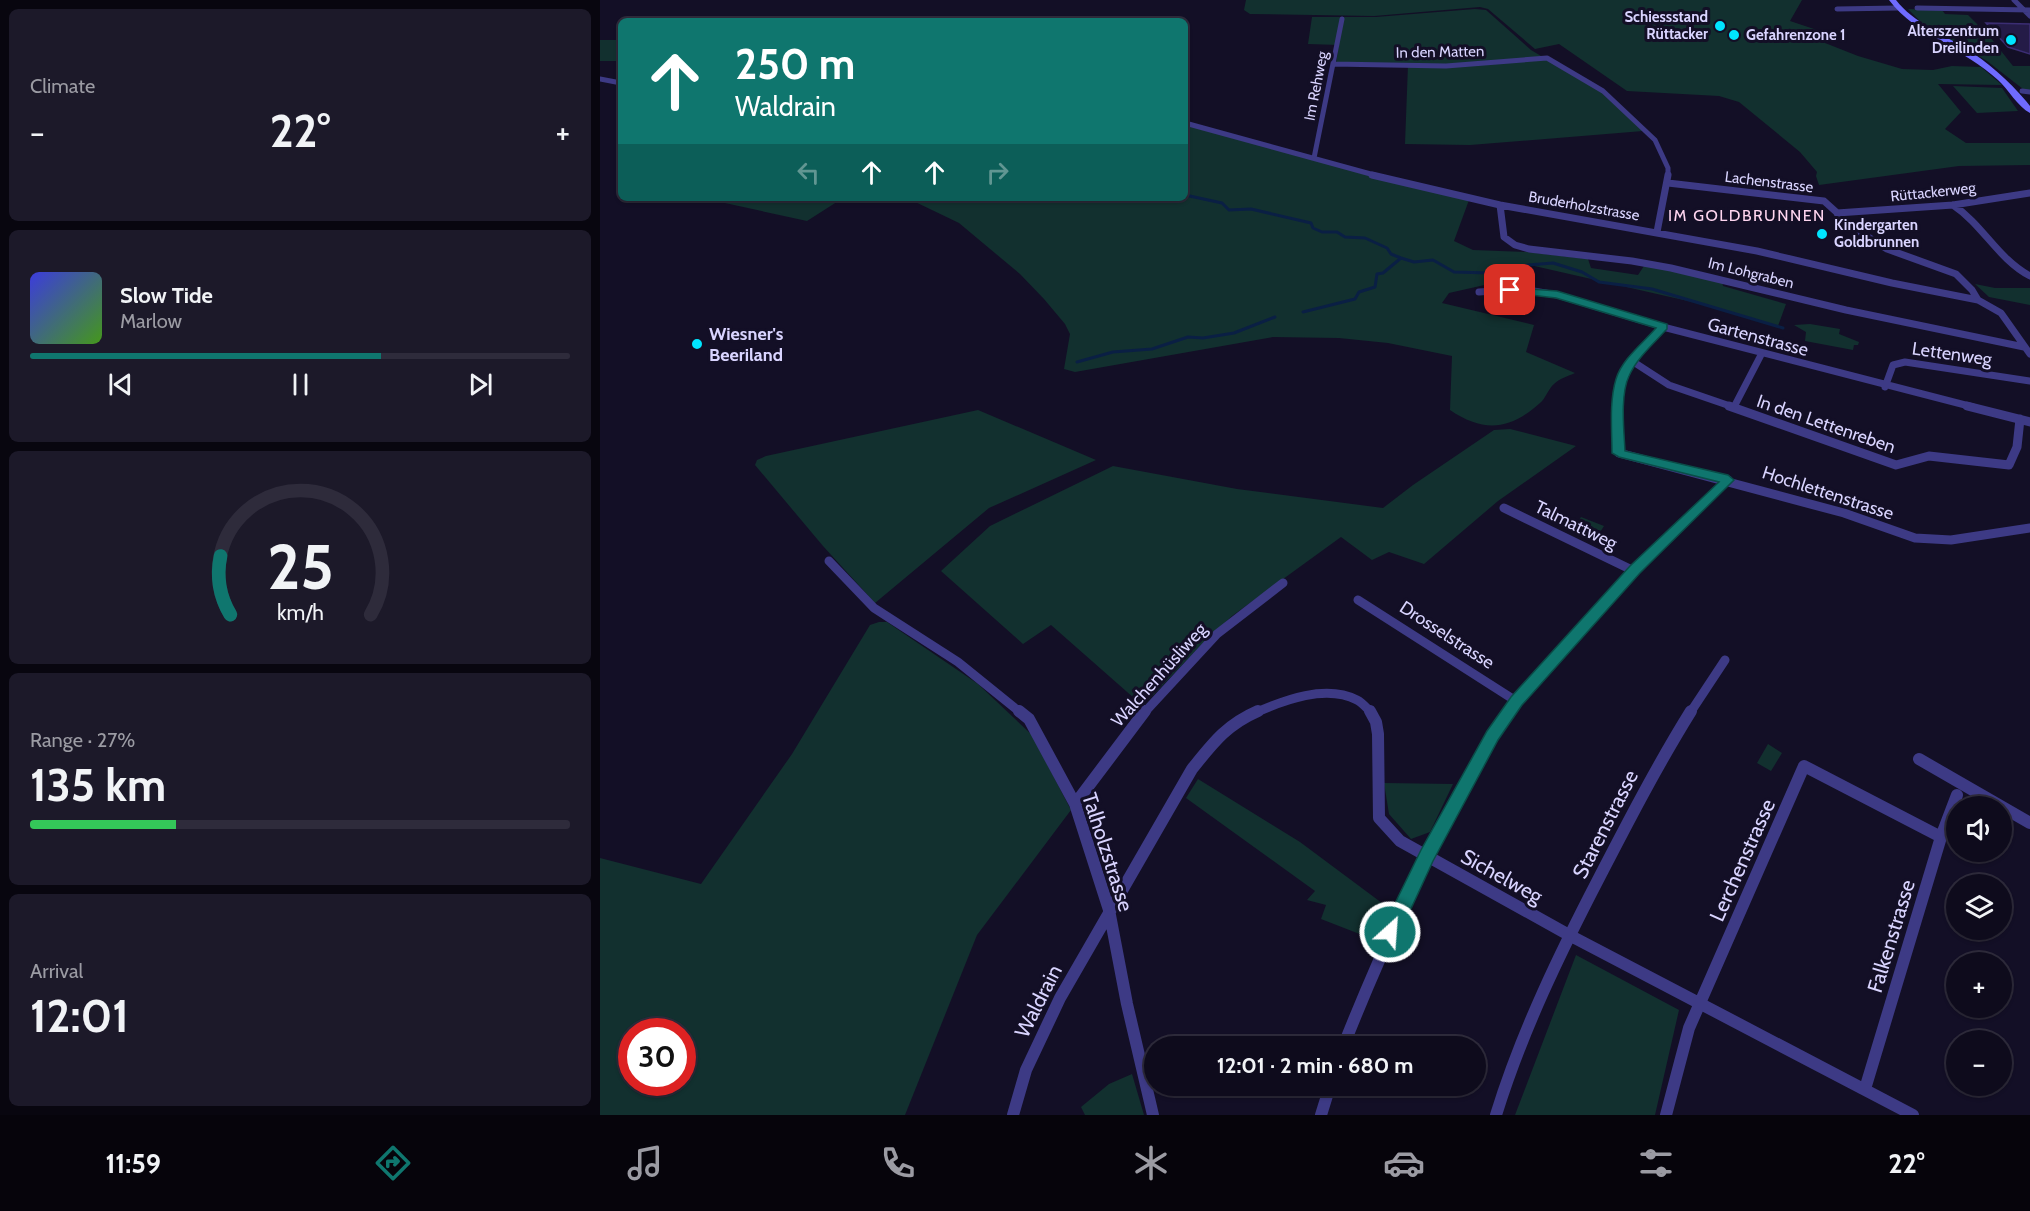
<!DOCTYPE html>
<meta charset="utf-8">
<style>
:root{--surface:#0e0b1c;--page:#1c1929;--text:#f1f3f6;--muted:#9b9ba3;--line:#2e2b3b;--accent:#0f766e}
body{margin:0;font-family:Cabin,sans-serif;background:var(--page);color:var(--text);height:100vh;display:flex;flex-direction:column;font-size:22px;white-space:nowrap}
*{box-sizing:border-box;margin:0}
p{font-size:20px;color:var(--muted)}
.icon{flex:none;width:33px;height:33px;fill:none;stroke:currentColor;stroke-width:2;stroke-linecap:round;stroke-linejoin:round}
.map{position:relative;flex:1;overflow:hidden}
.details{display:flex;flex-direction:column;gap:9px;padding:9px;background:#08060f;width:600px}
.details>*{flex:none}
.guide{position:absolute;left:18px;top:18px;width:570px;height:183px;border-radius:9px;box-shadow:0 2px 4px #0004,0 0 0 2px var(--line);background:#0f766e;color:#fff;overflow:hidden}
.fabs{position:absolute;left:1346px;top:796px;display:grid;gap:12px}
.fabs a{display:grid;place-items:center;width:66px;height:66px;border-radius:50%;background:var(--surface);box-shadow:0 2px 4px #0004,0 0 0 2px var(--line);font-size:30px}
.speed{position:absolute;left:18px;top:1018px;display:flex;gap:12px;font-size:30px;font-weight:700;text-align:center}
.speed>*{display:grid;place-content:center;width:78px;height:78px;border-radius:50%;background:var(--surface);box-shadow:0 2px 4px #0004,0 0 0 2px var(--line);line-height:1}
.speed .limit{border:9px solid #d22;background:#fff;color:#111}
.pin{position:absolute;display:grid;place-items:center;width:51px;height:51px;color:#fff;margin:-26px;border-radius:12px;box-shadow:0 3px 9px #0006}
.me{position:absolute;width:66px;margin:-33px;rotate:26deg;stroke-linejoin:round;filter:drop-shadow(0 0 4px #0008)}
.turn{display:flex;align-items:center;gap:21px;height:126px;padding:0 18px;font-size:27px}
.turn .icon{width:78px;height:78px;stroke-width:2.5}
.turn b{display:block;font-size:42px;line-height:51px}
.lanes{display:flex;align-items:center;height:57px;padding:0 18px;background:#0003;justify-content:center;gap:30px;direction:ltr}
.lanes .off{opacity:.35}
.big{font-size:45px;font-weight:700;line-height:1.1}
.details .tile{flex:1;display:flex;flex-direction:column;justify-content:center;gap:9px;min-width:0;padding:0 21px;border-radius:9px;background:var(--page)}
.details .dial{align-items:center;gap:0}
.dial svg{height:156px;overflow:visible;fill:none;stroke:var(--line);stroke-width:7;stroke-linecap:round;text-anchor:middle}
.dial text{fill:var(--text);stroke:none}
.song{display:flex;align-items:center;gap:18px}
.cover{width:72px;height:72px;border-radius:9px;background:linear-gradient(135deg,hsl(240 70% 55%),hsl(100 70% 35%))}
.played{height:6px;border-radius:3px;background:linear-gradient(90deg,var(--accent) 65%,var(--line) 65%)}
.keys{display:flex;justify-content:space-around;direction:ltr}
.heat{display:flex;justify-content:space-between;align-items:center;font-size:33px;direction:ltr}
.charge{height:9px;border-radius:4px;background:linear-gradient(90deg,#34c759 27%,var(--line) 0)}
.trip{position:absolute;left:544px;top:1036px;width:342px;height:60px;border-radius:30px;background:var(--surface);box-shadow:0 2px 4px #0004,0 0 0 2px var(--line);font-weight:700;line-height:60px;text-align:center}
.tabs{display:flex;height:96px;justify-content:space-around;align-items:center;background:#06040b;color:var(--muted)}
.tabs .icon{width:42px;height:42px}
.tabs .selected{color:var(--accent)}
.tabs b{font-size:27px;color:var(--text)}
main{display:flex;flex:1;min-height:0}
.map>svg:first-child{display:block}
.green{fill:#12302f;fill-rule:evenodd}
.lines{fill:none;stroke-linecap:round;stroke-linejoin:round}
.stream{stroke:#0a1f44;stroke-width:3}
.building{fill:#241b47;stroke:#3b2d73;stroke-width:1.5}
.street-far3{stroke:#3d3a85;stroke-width:5}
.street-far2{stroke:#3d3a85;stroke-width:7}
.street-far1{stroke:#3d3a85;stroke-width:9}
.street{stroke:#3d3a85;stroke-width:12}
.secondary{fill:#6f6bff;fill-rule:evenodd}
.route{fill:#0f766e;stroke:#0a4d48;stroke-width:1.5}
.poi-dot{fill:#00e5ff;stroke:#130f26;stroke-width:2}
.labels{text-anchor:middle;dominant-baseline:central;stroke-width:6;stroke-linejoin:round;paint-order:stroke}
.far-poi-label{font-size:15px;font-weight:bold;fill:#d9d4ff;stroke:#130f26;text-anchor:end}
.far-street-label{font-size:15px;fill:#d9d4ff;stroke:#130f26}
.far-neighbourhood-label{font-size:16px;letter-spacing:1.5px;fill:#ffd6f0;stroke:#130f26}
.poi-label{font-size:18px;font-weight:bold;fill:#d9d4ff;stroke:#130f26;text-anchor:start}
.street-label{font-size:18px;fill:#d9d4ff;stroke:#130f26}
.near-street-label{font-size:21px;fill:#d9d4ff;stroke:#130f26}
</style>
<main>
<section class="details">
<div class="tile"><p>Climate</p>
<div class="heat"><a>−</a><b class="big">22°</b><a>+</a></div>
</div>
<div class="tile">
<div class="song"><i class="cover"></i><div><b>Slow Tide</b><p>Marlow</p></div></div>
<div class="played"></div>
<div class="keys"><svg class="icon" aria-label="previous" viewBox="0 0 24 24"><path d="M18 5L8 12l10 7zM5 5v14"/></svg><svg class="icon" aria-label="pause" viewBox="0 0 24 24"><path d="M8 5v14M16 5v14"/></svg><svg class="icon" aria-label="next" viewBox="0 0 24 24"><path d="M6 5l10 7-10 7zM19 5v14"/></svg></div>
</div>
<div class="tile dial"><svg viewBox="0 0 100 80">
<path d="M14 69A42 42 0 1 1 86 69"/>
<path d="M14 69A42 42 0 0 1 9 39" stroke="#0f766e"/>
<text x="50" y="56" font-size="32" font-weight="700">25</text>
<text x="50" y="72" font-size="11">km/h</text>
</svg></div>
<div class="tile"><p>Range · 27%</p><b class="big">135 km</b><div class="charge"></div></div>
<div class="tile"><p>Arrival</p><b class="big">12:01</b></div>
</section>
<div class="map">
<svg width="1430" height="1115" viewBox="0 0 1430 1115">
<rect width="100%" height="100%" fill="#130f26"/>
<path class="green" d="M646 0H1205H1202L1190 21 1232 35 1223 39 1225 43 1258 56 1302 69 1333 70 1352 66 1381 67 1402 85 1338 84 1361 112 1345 129 1366 143H1430V165L1359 166 1219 185 1216 176 1217 172 1200 152 1139 102 1119 96 1027 91 959 44 935 49 888 9 880 7 774 16 650 14 644 10Z
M875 9 886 10 931 50 1000 91 1043 131 870 145 805 144 808 65 736 63 739 45 708 44 712 17H776Z
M1308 9 1342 10 1345 14 1368 15 1390 37 1413 66H1430V90L1423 89 1387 61 1322 23Z
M0 40H21V61H0Z
M1353 86 1402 88 1418 111 1377 113Z
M585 124 869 200 854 241 873 250 927 252 988 259 991 268 1038 275 1046 263 1122 278 1123 286 1186 304 1178 326 1101 304 930 265 911 279 849 293 842 303 934 325 926 352 975 373C968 376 959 379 954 384 948 389 946 398 940 403 910 430 884 433 850 410L852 356 788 343 739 338 673 337 475 372 464 369 470 334 465 324 444 299 420 274 359 223 307 198H585Z
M102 198H243L207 221Z
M1375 284 1395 288H1430V305L1389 297Z
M1210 324 1240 329 1239 334 1259 342 1258 345H1254L1253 350 1205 341 1206 332 1194 325Z
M378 410 496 460 389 508 275 603 223 546 155 465 157 460 166 456Z
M910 429 976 446 898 501 824 564 789 552 772 560 741 537 632 616 602 644 543 706 451 625 423 644 341 571 390 526 513 466 637 489 783 508 813 485 894 430Z
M981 517 1004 526 995 540 972 531Z
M279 622H287L378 684 432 735 471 810 377 935 305 1115H0V858L101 884 192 754 270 625ZM32 1032H82V1083H32Z
M1168 744 1182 753 1171 771 1157 763Z
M598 779 700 842 790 909 775 940 721 919 726 905 707 900 715 891 586 798Z
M784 783 853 784 830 832 811 839 789 814Z
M976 955 1079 1010 1055 1115H915Z
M532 1074 544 1115H485L481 1107 509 1084Z"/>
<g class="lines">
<path class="stream" d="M585 195 622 203 629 210 651 209 711 223 713 228 722 232H737L745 237 765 238 787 248 791 254 801 258 814 262 833 260 854 272 890 273 928 265 953 263 982 272 999 282 1052 289 1183 328
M703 312 755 299 759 292 775 287 777 274 783 273 801 258
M477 362 513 352 552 349 588 337 603 338 634 333 675 317"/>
</g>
<path class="building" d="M1386 23 1430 24V54L1408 47Z"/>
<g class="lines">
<path class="street-far3" d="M1414 0 1430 16
M1317 8 1430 10
M1237 9 1298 8
M733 64 846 66 947 58 1003 91 1055 140 1068 168V176
M0 79 21 83
M1422 91 1430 92
M585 123 778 176
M714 158 742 19"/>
<path class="street-far2" d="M772 175 900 205 1157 251 1292 283 1378 300 1401 313 1430 354
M1068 183 1224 201 1254 228 1287 249 1356 274 1372 290 1378 300
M900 205 904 237 915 245 929 249 1032 261 1071 268 1246 310 1424 347
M1353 205C1383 225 1398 259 1430 276
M1237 213 1353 205 1430 193
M1057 232 1068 175
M879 292 922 289 957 295 1063 327 1373 407
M1032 361 1069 385 1133 407
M1285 387 1293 365 1305 362 1430 381
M1018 407C1020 368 1037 354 1063 327
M1134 407 1162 353"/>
<path class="street-far1" d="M1018 406 1019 453 1244 513 1315 538 1351 540 1430 528
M1129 406 1296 465 1329 456 1409 465 1417 447 1420 419
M1367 406 1430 422
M904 508 1034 571
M229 561 274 608 358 662 421 713
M758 600 916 701
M544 713 617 634 683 583
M655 713C684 700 726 684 757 700 763 703 767 709 772 713
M909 713 920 697 1034 571 1128 480
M1090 713 1125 660"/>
<path class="street" d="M419 711 429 719 475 804 509 910 527 1004 553 1115
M770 711 776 722 778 734 779 818 800 841 969 935 1313 1115
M1319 759 1430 823
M475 804 545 711
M743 1047C776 964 812 884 854 806 872 774 888 741 910 711
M1265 1089 1341 837 1357 795
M413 1115 426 1070 460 998 592 769C613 743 626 725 658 711
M721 1115 730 1086
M896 1115C922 1031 960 953 1000 876 1029 820 1058 764 1091 711
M1066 1115 1089 1028 1204 766 1341 837"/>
<path class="secondary" d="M1289 0H1296C1314 23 1341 33 1365 48 1388 62 1408 80 1426 101L1430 106V113C1418 107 1408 89 1398 80 1365 49 1316 36 1289 0Z"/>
</g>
<path class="route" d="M906 287 957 291 1067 324V329C1054 343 1037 358 1029 376 1020 395 1024 430 1025 451L1128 475 1134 480 1040 573 922 705 898 740 833 861 797 939 790 941 784 939 781 932 821 850 887 731 911 697 1030 566 1119 482 1019 457 1012 453C1012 430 1009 402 1016 379 1022 359 1043 343 1056 328L956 298 906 292Z"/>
<g class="poi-dot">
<circle cx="1120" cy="26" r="6"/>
<circle cx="1134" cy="35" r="6"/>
<circle cx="1411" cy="40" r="6"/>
<circle cx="1222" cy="234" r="6"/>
<circle cx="97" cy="344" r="6"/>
</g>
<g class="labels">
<g class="far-poi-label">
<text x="1108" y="17">Schiessstand<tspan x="1108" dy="17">Rüttacker</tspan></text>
<text x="1399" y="31">Alterszentrum<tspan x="1399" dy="17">Dreilinden</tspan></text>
<text x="1146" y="35" text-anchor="start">Gefahrenzone 1</text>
<text x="1234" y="225" text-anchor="start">Kindergarten<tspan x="1234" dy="17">Goldbrunnen</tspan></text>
</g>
<g class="far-street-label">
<text transform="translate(840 52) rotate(-1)">In den Matten</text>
<text transform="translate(716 86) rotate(-79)">Im Rehweg</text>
<text transform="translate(1169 182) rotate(7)">Lachenstrasse</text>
<text transform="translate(1333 192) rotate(-6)">Rüttackerweg</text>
<text transform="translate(984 206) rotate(10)">Bruderholzstrasse</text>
<text transform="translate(1151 273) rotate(14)">Im Lohgraben</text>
</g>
<g class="far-neighbourhood-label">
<text x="1147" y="215">IM GOLDBRUNNEN</text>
</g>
<g class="poi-label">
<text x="109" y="334">Wiesner's<tspan x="109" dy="21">Beeriland</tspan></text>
</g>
<g class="street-label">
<text transform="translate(1158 337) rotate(15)">Gartenstrasse</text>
<text transform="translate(1352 354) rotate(8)">Lettenweg</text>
<text transform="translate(1226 424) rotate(19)">In den Lettenreben</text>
<text transform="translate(1228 493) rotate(18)">Hochlettenstrasse</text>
<text transform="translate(976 525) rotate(26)">Talmattweg</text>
<text transform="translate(847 635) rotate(33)">Drosselstrasse</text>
<text transform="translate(559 675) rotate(-48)">Walchenhüsliweg</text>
</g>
<g class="near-street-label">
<text transform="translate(1005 824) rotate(-63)">Starenstrasse</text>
<text transform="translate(508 852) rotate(72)">Talholzstrasse</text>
<text transform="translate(1142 860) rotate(-66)">Lerchenstrasse</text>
<text transform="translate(902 876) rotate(29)">Sichelweg</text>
<text transform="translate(1291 936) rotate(-73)">Falkenstrasse</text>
<text transform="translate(438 1001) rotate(-63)">Waldrain</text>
</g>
</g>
</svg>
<div class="fabs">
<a><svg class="icon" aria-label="sound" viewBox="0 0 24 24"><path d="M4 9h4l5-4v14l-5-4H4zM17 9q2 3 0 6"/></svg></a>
<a><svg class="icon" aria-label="layers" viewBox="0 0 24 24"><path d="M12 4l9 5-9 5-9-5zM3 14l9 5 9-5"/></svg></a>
<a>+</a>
<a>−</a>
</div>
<div class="speed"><div class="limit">30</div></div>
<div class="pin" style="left:910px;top:290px;background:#d93025"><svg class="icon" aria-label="arrive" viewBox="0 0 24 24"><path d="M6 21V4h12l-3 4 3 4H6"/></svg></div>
<svg class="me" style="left:790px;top:932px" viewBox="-20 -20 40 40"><circle r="17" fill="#0f766e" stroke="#fff" stroke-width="3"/><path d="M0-11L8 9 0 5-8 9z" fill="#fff"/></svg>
<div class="trip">12:01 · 2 min · 680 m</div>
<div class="guide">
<div class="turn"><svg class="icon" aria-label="ahead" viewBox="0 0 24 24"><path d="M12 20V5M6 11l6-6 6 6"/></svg><div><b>250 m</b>Waldrain</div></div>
<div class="lanes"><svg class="icon off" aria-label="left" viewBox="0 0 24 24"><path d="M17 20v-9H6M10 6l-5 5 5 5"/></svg><svg class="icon" aria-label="ahead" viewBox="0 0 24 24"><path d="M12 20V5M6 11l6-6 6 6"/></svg><svg class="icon" aria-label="ahead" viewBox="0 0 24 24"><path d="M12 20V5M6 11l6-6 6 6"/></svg><svg class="icon off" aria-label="right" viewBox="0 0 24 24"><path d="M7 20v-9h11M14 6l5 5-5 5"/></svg></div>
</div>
</div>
</main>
<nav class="tabs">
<b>11:59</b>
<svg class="icon selected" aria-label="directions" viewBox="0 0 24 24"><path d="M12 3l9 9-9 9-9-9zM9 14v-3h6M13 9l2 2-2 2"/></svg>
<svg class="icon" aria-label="music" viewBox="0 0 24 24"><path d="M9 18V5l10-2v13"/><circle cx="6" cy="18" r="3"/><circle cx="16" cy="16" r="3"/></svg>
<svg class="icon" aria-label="phone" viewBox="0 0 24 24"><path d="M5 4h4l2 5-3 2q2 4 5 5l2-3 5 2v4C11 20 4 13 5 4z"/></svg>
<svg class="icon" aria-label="climate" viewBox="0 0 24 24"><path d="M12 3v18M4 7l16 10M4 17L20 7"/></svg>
<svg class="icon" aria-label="car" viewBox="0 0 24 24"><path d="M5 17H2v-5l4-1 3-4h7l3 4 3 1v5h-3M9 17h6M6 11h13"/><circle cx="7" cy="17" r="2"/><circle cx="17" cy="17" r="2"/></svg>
<svg class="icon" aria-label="filters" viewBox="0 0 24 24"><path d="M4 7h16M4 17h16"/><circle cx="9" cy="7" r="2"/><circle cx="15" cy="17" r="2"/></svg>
<b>22°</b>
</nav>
